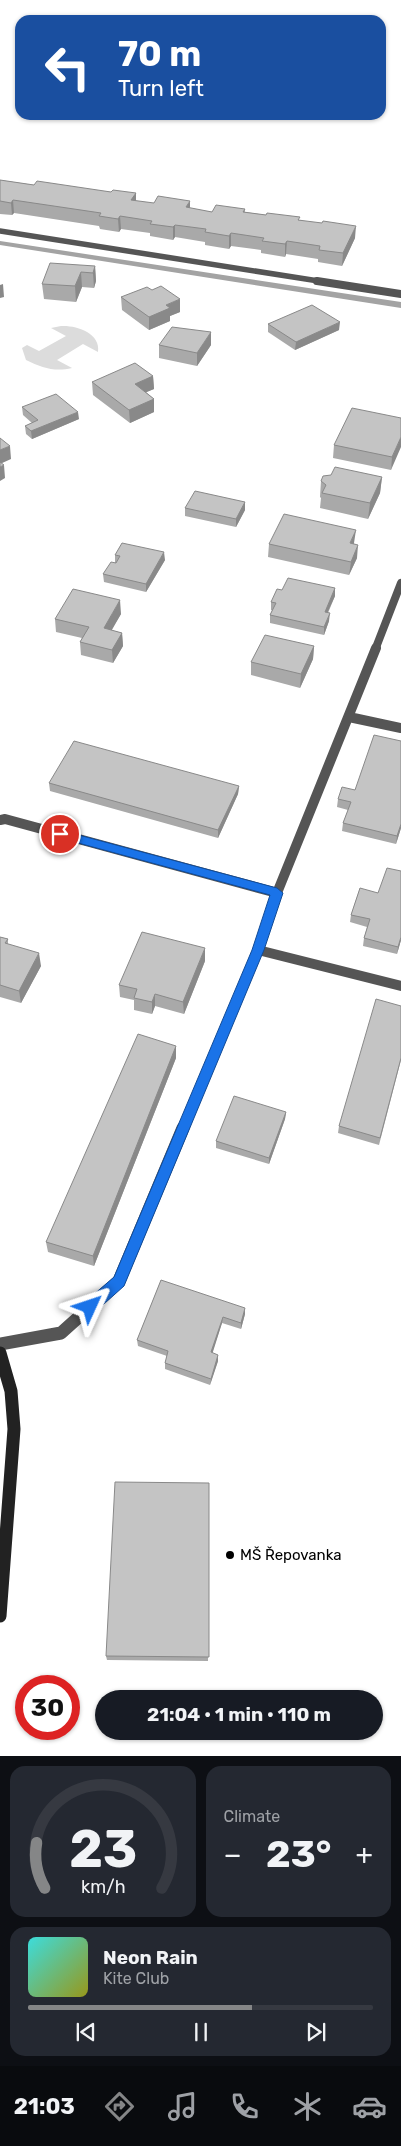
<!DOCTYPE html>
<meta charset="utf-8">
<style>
:root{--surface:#171b24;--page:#242831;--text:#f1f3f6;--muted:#9ea1a6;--line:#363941;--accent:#858687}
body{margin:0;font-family:Rubik,sans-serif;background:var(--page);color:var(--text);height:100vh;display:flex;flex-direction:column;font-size:19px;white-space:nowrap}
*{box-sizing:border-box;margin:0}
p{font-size:16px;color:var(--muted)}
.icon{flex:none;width:28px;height:28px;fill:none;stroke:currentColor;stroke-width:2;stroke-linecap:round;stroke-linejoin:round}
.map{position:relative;height:1756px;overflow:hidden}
.side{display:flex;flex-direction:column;gap:10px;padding:10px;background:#0d0f14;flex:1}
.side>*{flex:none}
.hud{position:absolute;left:15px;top:15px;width:371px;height:105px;border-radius:15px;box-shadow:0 1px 4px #0004;background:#1a4fa0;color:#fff;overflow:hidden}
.speed{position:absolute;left:15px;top:1675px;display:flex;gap:10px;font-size:25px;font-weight:700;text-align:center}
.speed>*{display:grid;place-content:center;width:65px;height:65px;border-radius:50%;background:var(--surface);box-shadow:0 1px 4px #0004;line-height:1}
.speed .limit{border:8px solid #d22;background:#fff;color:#111}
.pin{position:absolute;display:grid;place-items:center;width:42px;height:42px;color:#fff;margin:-21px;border:2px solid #fff;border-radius:50%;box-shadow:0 1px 5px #0007}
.me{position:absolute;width:55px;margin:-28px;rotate:48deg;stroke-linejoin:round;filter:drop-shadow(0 0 4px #0008)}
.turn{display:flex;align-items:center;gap:18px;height:105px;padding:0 20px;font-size:22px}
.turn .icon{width:65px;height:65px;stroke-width:2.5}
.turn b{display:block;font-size:35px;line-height:42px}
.big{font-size:38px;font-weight:700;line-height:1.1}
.side .card{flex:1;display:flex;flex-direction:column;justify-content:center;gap:8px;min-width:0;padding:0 18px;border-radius:15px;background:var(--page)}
.side .dial{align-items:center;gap:0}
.dial svg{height:130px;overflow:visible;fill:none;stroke:var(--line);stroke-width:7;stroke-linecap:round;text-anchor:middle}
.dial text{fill:var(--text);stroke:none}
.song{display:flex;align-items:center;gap:15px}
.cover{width:60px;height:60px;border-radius:8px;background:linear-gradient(135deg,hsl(180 70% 55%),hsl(60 70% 35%))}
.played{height:5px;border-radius:2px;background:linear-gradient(90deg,var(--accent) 65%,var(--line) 65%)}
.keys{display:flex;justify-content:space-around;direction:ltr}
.heat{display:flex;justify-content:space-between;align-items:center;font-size:28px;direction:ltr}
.side .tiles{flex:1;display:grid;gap:10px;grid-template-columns:1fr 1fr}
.card:last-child{grid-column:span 2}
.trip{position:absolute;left:95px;top:1690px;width:288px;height:50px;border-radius:25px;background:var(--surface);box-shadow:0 1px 4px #0004;font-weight:700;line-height:50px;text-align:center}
.menu{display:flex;height:80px;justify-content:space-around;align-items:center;background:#090b0e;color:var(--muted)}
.menu .icon{width:35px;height:35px}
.menu .on{color:var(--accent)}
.menu b{font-size:22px;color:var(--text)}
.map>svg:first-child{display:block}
.green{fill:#dcdcdc}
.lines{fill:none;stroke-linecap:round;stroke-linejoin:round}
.stream{fill:#a3a3a3;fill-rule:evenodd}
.street-far3{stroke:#555;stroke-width:5.5}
.street-far2{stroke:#555;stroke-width:8}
.street-far1{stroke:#555;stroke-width:10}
.street{stroke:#555;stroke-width:13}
.secondary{stroke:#222;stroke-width:13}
.wall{fill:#a9a9a9}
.shaded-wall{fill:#898989}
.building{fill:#c4c4c4;stroke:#898989}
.route{fill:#1a73e8;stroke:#114b97}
.poi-dot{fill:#000;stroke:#fff;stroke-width:2}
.labels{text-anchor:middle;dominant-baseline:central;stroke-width:4;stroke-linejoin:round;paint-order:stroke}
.near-poi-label{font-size:15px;fill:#000;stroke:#fff;text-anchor:start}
</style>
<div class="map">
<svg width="401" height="1756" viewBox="0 0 401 1756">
<rect width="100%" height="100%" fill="#fff"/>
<path class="green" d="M61 326C76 325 101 333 98 352L83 344 57 360 72 368C55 372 42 368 26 360L22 348 27 345 39 351 66 336 51 328Z"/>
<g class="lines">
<path class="stream" d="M0 241 401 302V308L0 245Z"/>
<path class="street-far3" d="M0 231 325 282"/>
<path class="street-far2" d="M317 281 401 294
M375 650 401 583"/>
<path class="street-far1" d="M349 717 401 728
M0 820 5 819 277 893
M258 950 401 986
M183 1130 258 950 277 893 376 648"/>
<path class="street" d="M0 1344 61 1333 119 1281 183 1128"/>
<path class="secondary" d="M0 1353 11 1391 14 1429 0 1616"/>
</g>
<path class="wall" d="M0 180 34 185 111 192 136 193V201L212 212 245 209V212L300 220 355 238 342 266 318 262V259L286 254 285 257 261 253V250L231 246 229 249 205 245V242L175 237 173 240 150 236V233L121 229 119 232 100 229 99 226 14 213 12 215 0 214Z
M95 266 96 281 94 288 82 287 76 302 44 299 42 284Z
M121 297 180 312 170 316V321L149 330 122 310Z
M268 324 339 330 295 350 268 332Z
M159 345H211L197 366 159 358Z
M153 376 154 389 146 392 154 399V412L130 423 93 395 92 382Z
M22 407 79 419 32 439 26 434 25 426 32 423 23 415Z
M401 418 391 470 333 458 334 445Z
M382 477 380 493 368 519 320 508 321 498 320 497 321 481Z
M245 502V510L236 527 185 516V508Z
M354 543 357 558 349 575 268 557 269 544Z
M115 555 165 560 146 592 104 582 103 574 115 563Z
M335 588V596L328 613 329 621 324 635 270 623V615L272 610H271V602L282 590Z
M121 614 111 630 122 633 123 646 113 663 81 655 80 642 82 638 56 632 55 619Z
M314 646 313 659 300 688 251 675V662Z
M401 741V828L396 844 342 831 343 823 348 810 337 807 338 799 355 790Z
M49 783 239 786 238 794 218 838 50 791Z
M360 888 401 940 397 954 363 946 364 938 367 927 350 922 351 915Z
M0 937 8 939V944L41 966 21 1003 0 997Z
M205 961 184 1014 155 1006 152 1014 134 1010V1000L120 997 119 985Z
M401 1006V1060L379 1145 338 1133 339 1126Z
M176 1046V1058L94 1266 48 1252 46 1242Z
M286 1112 285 1119 269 1164 216 1148V1141Z
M161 1280 245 1314 241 1329 222 1323 212 1353 218 1355V1361L210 1385 165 1369V1363L167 1356 138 1346 137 1340Z
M209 1483 208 1661 107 1660 106 1656Z"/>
<path class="shaded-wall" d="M136 193V206L131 200Z
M13 200 14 213 12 215 11 203Z
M190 201V214L186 207Z
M120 216 121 229 119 232 118 219Z
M175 225V237L173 240V227Z
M356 226 355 238 342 266 343 253Z
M231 233V246L229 249V236Z
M287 241 286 254 285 257V244Z
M95 266 96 281 94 288 93 273Z
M81 272 82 287 76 302 75 286Z
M3 284 4 297 0 298V285Z
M180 299V312L170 316V321L149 330V317L166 305Z
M340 322 339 330 295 350 296 342Z
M211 332V345L197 366V353Z
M153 376 154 389 135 397V384Z
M154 399V412L130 423 129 410Z
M78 412 79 419 32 439 31 431Z
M401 437V447L391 470 392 457Z
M10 446 11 459 0 464V450Z
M4 465 5 478 0 481V467Z
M382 477 380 493 368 519 370 503Z
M245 502V510L236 527V519Z
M356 530 354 543 349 557 350 543Z
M358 545 357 558 349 575 351 562Z
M164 552 165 560 146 592V584Z
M335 588V596L324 620 325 612Z
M120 600 121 614 105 642 104 628Z
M330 613 329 621 324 635V627Z
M122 633 123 646 113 663 112 650Z
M314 646 313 659 300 688 301 674Z
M239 786 238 794 218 838V830Z
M401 824V828L396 844 397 836Z
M401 937V940L397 954 398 947Z
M205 948V961L184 1014 183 1002Z
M39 953 41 966 21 1003 19 991Z
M155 994V1006L152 1014V1002Z
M176 1046V1058L94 1266 93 1256Z
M286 1112 285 1119 269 1164V1158Z
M245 1308V1314L241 1329V1323Z
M223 1317 222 1323 211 1358V1352Z
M218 1355V1361L210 1385 211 1379Z"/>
<path class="building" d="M0 180 34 185 37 181 111 192 113 190 136 193 131 200 154 203 158 196 190 201 186 207 212 212 216 205 245 209 243 212 266 215 267 213 300 217 298 220 322 223 323 221 356 226 343 253 319 250 320 246 287 241 285 244 262 241 264 238 231 233 229 236 205 232 206 229 175 225 173 227 150 224 152 221 120 216 118 219 99 216 101 213 13 200 11 203 0 201Z
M50 263 95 266 93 273 81 272 75 286 42 284Z
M161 286 180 299 166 305 170 308 149 317 121 297 147 287 152 290Z
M312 305 340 322 296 342 268 324Z
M172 327 211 332 197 353 159 345Z
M135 363 153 376 135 384 154 399 129 410 92 382Z
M56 394 78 412 31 431 25 426 38 420 22 407Z
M352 408 401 418V437L392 457 334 445Z
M0 438 10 446 0 450Z
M0 462 4 465 0 467Z
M335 467 382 477 370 503 322 493 326 485 321 481 323 476 331 475Z
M195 491 245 502 236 519 185 508Z
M284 514 356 530 350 543 358 545 351 562 269 544Z
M122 543 164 552 146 584 103 574 111 562 116 563 120 556 115 555Z
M288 578 335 588 325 612 330 613 324 627 270 615 276 603 271 602 277 589 282 590Z
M73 589 120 600 104 628 122 633 112 650 80 642 89 627 55 619Z
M265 635 314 646 301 674 251 662Z
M374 735 401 741V824L397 836 343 823 351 802 338 799 342 787 355 790Z
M74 741 239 786 218 830 49 783Z
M387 868 401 871V937L398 947 364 938 370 919 351 915 360 888 378 893Z
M142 932 205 948 183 1002 155 994 152 1002 134 998 137 989 119 985Z
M0 937 8 939 5 943 39 953 19 991 0 985Z
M376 999 401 1006V1058L380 1138 339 1126Z
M138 1034 176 1046 93 1256 46 1242Z
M234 1096 286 1112 269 1158 216 1141Z
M161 1280 245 1308 241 1323 223 1317 211 1352 218 1355 211 1379 165 1363 168 1351 137 1340Z
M115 1482 209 1483V1657L106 1656Z"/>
<path class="route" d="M60 830 277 888 283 893 264 950 124 1286 95 1312 90 1314 85 1312 83 1307 85 1302 114 1277 252 950 270 895 56 837 54 834 56 831Z"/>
<circle class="poi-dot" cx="230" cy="1555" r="5"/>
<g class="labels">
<g class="near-poi-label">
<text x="240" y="1555">MŠ Řepovanka</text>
</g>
</g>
</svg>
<div class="speed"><div class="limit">30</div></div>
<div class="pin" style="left:60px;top:834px;background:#d93025"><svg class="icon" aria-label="arrive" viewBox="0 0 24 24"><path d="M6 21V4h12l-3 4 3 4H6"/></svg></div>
<svg class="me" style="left:90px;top:1307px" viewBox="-20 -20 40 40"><path d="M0-17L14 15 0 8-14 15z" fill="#1a73e8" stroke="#fff" stroke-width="4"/></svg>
<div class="trip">21:04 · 1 min · 110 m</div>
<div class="hud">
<div class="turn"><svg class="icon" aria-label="left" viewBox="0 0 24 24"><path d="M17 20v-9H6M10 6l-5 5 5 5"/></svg><div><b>70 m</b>Turn left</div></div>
</div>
</div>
<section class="side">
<div class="tiles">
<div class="card dial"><svg viewBox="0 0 100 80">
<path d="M14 69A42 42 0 1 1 86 69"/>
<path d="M14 69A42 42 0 0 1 9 41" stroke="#858687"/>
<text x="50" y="56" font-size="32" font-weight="700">23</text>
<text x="50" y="72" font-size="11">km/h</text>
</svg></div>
<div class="card"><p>Climate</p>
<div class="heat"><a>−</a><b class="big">23°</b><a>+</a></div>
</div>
<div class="card">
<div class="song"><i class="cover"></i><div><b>Neon Rain</b><p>Kite Club</p></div></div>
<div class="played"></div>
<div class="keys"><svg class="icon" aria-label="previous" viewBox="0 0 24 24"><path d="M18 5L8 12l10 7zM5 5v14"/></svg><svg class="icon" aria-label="pause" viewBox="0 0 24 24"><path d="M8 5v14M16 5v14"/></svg><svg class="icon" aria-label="next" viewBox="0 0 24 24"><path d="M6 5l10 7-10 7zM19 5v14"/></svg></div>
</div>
</div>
</section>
<nav class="menu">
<b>21:03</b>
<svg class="icon on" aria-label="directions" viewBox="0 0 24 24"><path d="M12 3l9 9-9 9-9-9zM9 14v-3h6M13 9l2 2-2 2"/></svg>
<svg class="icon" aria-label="music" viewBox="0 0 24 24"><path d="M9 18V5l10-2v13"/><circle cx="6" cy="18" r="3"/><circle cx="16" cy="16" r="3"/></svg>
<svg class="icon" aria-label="phone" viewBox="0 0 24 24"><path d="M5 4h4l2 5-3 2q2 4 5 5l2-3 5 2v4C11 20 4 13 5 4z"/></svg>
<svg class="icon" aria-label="climate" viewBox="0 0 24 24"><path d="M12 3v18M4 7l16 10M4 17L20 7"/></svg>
<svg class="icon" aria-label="car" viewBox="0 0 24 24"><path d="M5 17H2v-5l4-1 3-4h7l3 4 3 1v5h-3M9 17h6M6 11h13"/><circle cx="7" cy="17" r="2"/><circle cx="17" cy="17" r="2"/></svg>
</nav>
